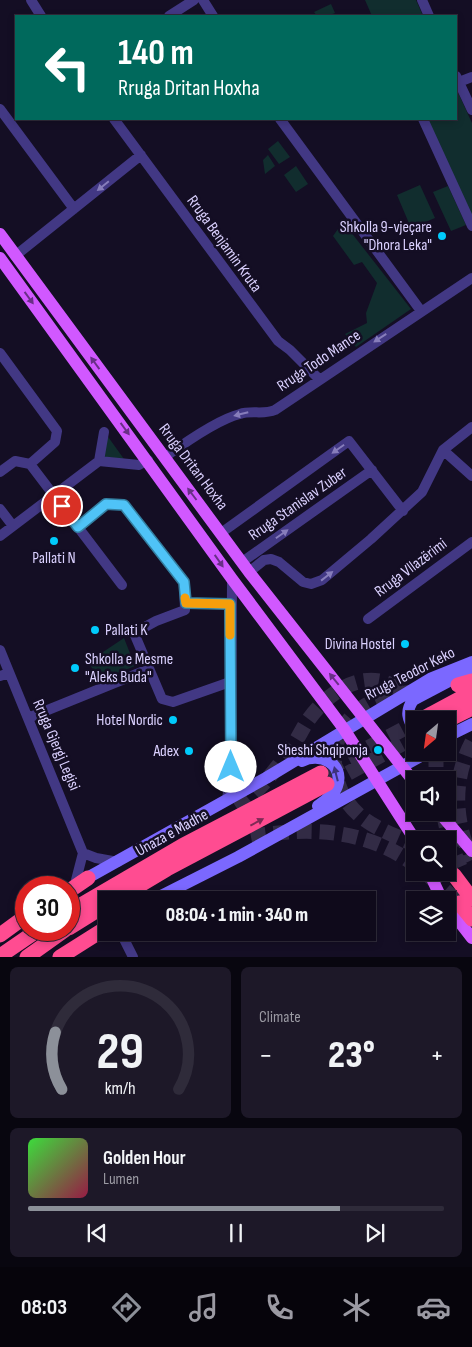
<!DOCTYPE html>
<meta charset="utf-8">
<style>
:root{--surface:#0f0a1b;--page:#1d1828;--text:#f1f3f6;--muted:#9b9aa3;--line:#2f2b3a;--accent:#8c9099}
body{margin:0;font-family:"Sofia Sans Condensed",sans-serif;background:var(--page);color:var(--text);height:100vh;display:flex;flex-direction:column;font-size:19px;white-space:nowrap}
*{box-sizing:border-box;margin:0}
p{font-size:16px;color:var(--muted)}
.icon{flex:none;width:28px;height:28px;fill:none;stroke:currentColor;stroke-width:2;stroke-linecap:round;stroke-linejoin:round}
.map{position:relative;height:957px;overflow:hidden}
.panel{display:flex;flex-direction:column;gap:10px;padding:10px;background:#08060f;flex:1}
.panel>*{flex:none}
.hud{position:absolute;left:15px;top:15px;width:442px;height:105px;border-radius:0px;box-shadow:0 2px 8px #0003,0 0 0 1px var(--line);background:#00695c;color:#fff;overflow:hidden}
.needle{width:32px;rotate:209deg}
.tools{position:absolute;left:406px;top:711px;display:grid;gap:10px}
.tools a{display:grid;place-items:center;width:50px;height:50px;border-radius:0px;background:var(--surface);box-shadow:0 2px 8px #0003,0 0 0 1px var(--line);font-size:25px}
.speed{position:absolute;left:15px;top:876px;display:flex;gap:10px;font-size:25px;font-weight:700;text-align:center}
.speed>*{display:grid;place-content:center;width:65px;height:65px;border-radius:50%;background:var(--surface);box-shadow:0 2px 8px #0003,0 0 0 1px var(--line);line-height:1}
.speed .limit{border:8px solid #d22;background:#fff;color:#111}
.pin{position:absolute;display:grid;place-items:center;width:42px;height:42px;color:#fff;margin:-21px;border:2px solid #fff;border-radius:50%;box-shadow:0 1px 5px #0007}
.me{position:absolute;width:55px;margin:-28px;rotate:0deg;stroke-linejoin:round;filter:drop-shadow(0 0 4px #0008)}
.turn{display:flex;align-items:center;gap:18px;height:105px;padding:0 20px;font-size:22px}
.turn .icon{width:65px;height:65px;stroke-width:2.5}
.turn b{display:block;font-size:35px;line-height:42px}
.big{font-size:38px;font-weight:800;line-height:1.1}
.panel .widget{flex:1;display:flex;flex-direction:column;justify-content:center;gap:8px;min-width:0;padding:0 18px;border-radius:8px;background:var(--page)}
.panel .dial{align-items:center;gap:0}
.dial svg{height:130px;overflow:visible;fill:none;stroke:var(--line);stroke-width:7;stroke-linecap:round;text-anchor:middle}
.dial text{fill:var(--text);stroke:none}
.song{display:flex;align-items:center;gap:15px}
.cover{width:60px;height:60px;border-radius:8px;background:linear-gradient(135deg,hsl(120 70% 55%),hsl(340 70% 35%))}
.played{height:5px;border-radius:2px;background:linear-gradient(90deg,var(--accent) 75%,var(--line) 75%)}
.keys{display:flex;justify-content:space-around;direction:ltr}
.heat{display:flex;justify-content:space-between;align-items:center;font-size:28px;direction:ltr}
.panel .tiles{flex:1;display:grid;gap:10px;grid-template-columns:1fr 1fr}
.widget:last-child{grid-column:span 2}
.trip{position:absolute;left:98px;top:891px;width:278px;height:50px;border-radius:0px;background:var(--surface);box-shadow:0 2px 8px #0003,0 0 0 1px var(--line);font-weight:800;line-height:50px;text-align:center}
.tabs{display:flex;height:80px;justify-content:space-around;align-items:center;background:#06040b;color:var(--muted)}
.tabs .icon{width:35px;height:35px}
.tabs .on{color:var(--accent)}
.tabs b{font-size:22px;color:var(--text)}
.map>svg:first-child{display:block}
.green{fill:#112d2e}
.lines{fill:none;stroke-linecap:round;stroke-linejoin:round}
.highway-tunnel{stroke:#322b45;stroke-width:15;stroke-dasharray:15 8;stroke-linecap:butt}
.street{stroke:#423884;stroke-width:10}
.secondary{stroke:#7b68ff;stroke-width:12}
.primary{stroke:#d158ff;stroke-width:12}
.highway{stroke:#ff4c91;stroke-width:15}
.oneway{fill:#877dbb}
.oneway2{fill:#692f87}
.oneway3{fill:#3d327c}
.oneway4{fill:#7e2a55}
.route-casing{stroke:#337fa1;stroke-width:12}
.route{stroke:#4fc3f7;stroke-width:9}
.slow{stroke:#f59e0b;stroke-width:9}
.poi-dot{fill:#00cbfc;stroke:#140e24;stroke-width:2}
.labels{text-anchor:middle;dominant-baseline:central;stroke-width:5;stroke-linejoin:round;paint-order:stroke}
.poi-label{font-size:16px;fill:#dbd1ff;stroke:#140e24;text-anchor:end}
.street-label{font-size:16px;fill:#dbd1ff;stroke:#140e24}
</style>
<div class="map">
<svg width="472" height="957" viewBox="0 0 472 957">
<rect width="100%" height="100%" fill="#140e24"/>
<path class="green" d="M365 0H416L423 16H372Z
M331 4 335 13 328 16H317L314 12Z
M456 88 472 123V220L426 119H456Z
M278 141 290 157 279 164 268 149Z
M268 155 275 166 265 174 263 160Z
M296 166 308 184 296 192 284 175Z
M420 185 435 218 411 228 397 195Z
M448 186 466 225 451 231 433 192Z
M343 222 411 309 356 347 345 334 367 323 366 313 377 283 362 262 354 265 333 236Z
M106 434 124 459 102 457Z
M124 638 135 666 100 680 88 662Z"/>
<g class="lines">
<path class="highway-tunnel" d="M412 692C393 695 375 697 359 710 325 736 328 787 358 814 374 829 396 835 415 845
M472 742C452 780 454 821 472 860
M436 752V780
M328 769 415 723
M328 784 415 737
M236 807C260 792 277 768 293 745 299 737 303 727 309 719 327 694 358 671 390 684 407 691 419 704 428 720
M443 812 450 843 460 867
M251 837C308 826 367 829 415 865
M428 875 459 903"/>
<path class="street" d="M31 0 41 16
M203 0 213 16
M422 0 429 16
M169 16 194 0
M456 76 472 110
M459 82 472 77
M0 109 74 209
M114 119 278 341 290 350 319 379
M280 119 421 311
M423 119 472 226
M15 256 141 155
M0 353 57 431 55 442 30 464
M443 450 472 476
M165 457C183 444 219 419 240 414 251 410 264 415 275 410L472 278
M99 461 139 465 148 460
M99 461 104 432
M0 472 15 461 30 464 122 585
M0 509 13 526
M78 527 106 504 124 505 184 582 185 610 156 621 134 633 162 699 173 702 230 682
M221 533 349 441 403 511
M0 536 99 461
M242 562 372 470
M249 572 264 560 271 559 279 562 303 582 311 584 322 580 371 539 422 492 443 450 472 427
M186 603H230
M368 619 472 542
M0 650 83 853 75 884
M0 676 9 673
M28 718 149 669
M227 800 231 767 232 579
M83 853 96 858 118 862
M124 932V939L133 957"/>
<path class="secondary" d="M415 731C408 719 405 712 413 700L468 671
M448 736 472 724
M302 761C319 752 345 763 337 786 334 795 325 801 318 806
M80 882 266 778 432 678 472 662
M153 900 238 857 428 752"/>
<path class="primary" d="M0 234 249 572 415 783
M0 258 232 579 344 729 415 840
M439 812 472 851
M429 872 442 900
M448 907 472 938"/>
<path class="highway" d="M458 685 472 681
M420 720 472 692
M448 720 472 708
M454 875 472 899
M69 891 88 878
M115 900 167 869 327 784
M459 903 472 919
M69 912 182 846 321 773
M69 928 106 905
M0 935 26 916
M0 956 38 930
M27 957 65 930
M60 957 106 928"/>
</g>
<defs><path id="oneway-solid" d="M-6-.8H1V-3.2L6.5 0L1 3.2V.8H-6Z" transform="scale(1.25)"/></defs>
<g class="oneway">
<use href="#oneway-solid" transform="translate(103 186) rotate(141)"/>
<use href="#oneway-solid" transform="translate(380 338) rotate(147)"/>
<use href="#oneway-solid" transform="translate(241 414) rotate(166)"/>
<use href="#oneway-solid" transform="translate(338 449) rotate(145)"/>
<use href="#oneway-solid" transform="translate(282 534) rotate(-35)"/>
<use href="#oneway-solid" transform="translate(327 576) rotate(-38)"/>
</g>
<g class="oneway2">
<use href="#oneway-solid" transform="translate(29 298) rotate(54)"/>
<use href="#oneway-solid" transform="translate(95 363) rotate(-126)"/>
<use href="#oneway-solid" transform="translate(125 429) rotate(54)"/>
<use href="#oneway-solid" transform="translate(192 494) rotate(-127)"/>
<use href="#oneway-solid" transform="translate(219 561) rotate(55)"/>
<use href="#oneway-solid" transform="translate(334 679) rotate(-129)"/>
</g>
<use class="oneway3" href="#oneway-solid" transform="translate(336 774) rotate(-104)"/>
<use class="oneway4" href="#oneway-solid" transform="translate(257 822) rotate(-28)"/>
<g class="lines">
<defs>
<path id="route" d="M62 506 78 527 106 504 124 505 184 582 186 603 230 604 231 767"/>
</defs>
<use href="#route" class="route-casing"/>
<use href="#route" class="route"/>
<path class="slow" d="M185 598 186 603 230 604V635"/>
</g>
<g class="poi-dot">
<circle cx="442" cy="236" r="5"/>
<circle cx="54" cy="541" r="5"/>
<circle cx="95" cy="630" r="5"/>
<circle cx="405" cy="644" r="5"/>
<circle cx="75" cy="668" r="5"/>
<circle cx="173" cy="720" r="5"/>
<circle cx="378" cy="750" r="5"/>
<circle cx="189" cy="751" r="5"/>
</g>
<g class="labels">
<g class="poi-label">
<text x="432" y="227">Shkolla 9-vjeçare<tspan x="432" dy="18">"Dhora Leka"</tspan></text>
<text x="54" y="558" text-anchor="middle">Pallati N</text>
<text x="105" y="630" text-anchor="start">Pallati K</text>
<text x="395" y="644">Divina Hostel</text>
<text x="85" y="659" text-anchor="start">Shkolla e Mesme<tspan x="85" dy="18">"Aleks Buda"</tspan></text>
<text x="163" y="720">Hotel Nordic</text>
<text x="368" y="750">Sheshi Shqiponja</text>
<text x="179" y="751">Adex</text>
</g>
<g class="street-label">
<text transform="translate(224 244) rotate(54)">Rruga Benjamin Kruta</text>
<text transform="translate(319 361) rotate(-34)">Rruga Todo Mance</text>
<text transform="translate(193 467) rotate(53)">Rruga Dritan Hoxha</text>
<text transform="translate(298 504) rotate(-35)">Rruga Stanislav Zuber</text>
<text transform="translate(411 568) rotate(-37)">Rruga Vllazërimi</text>
<text transform="translate(410 674) rotate(-27)">Rruga Teodor Keko</text>
<text transform="translate(56 745) rotate(67)">Rruga Gjergj Legisi</text>
<text transform="translate(172 833) rotate(-29)">Unaza e Madhe</text>
</g>
</g>
</svg>
<div class="tools">
<a><svg class="needle" viewBox="-14 -14 28 28"><path d="M0-13l5 13h-10z" fill="#e53935"/><path d="M0 13l5-13h-10z" fill="#9b9aa3"/></svg></a>
<a><svg class="icon" aria-label="sound" viewBox="0 0 24 24"><path d="M4 9h4l5-4v14l-5-4H4zM17 9q2 3 0 6"/></svg></a>
<a><svg class="icon" aria-label="search" viewBox="0 0 24 24"><circle cx="10" cy="10" r="6"/><path d="M15 15l6 6"/></svg></a>
<a><svg class="icon" aria-label="layers" viewBox="0 0 24 24"><path d="M12 4l9 5-9 5-9-5zM3 14l9 5 9-5"/></svg></a>
</div>
<div class="speed"><div class="limit">30</div></div>
<div class="pin" style="left:62px;top:506px;background:#d93025"><svg class="icon" aria-label="arrive" viewBox="0 0 24 24"><path d="M6 21V4h12l-3 4 3 4H6"/></svg></div>
<svg class="me" style="left:231px;top:767px" viewBox="-20 -20 40 40"><circle r="19" fill="#fff"/><path d="M0-13L10 11 0 6-10 11z" fill="#4fc3f7"/></svg>
<div class="trip">08:04 · 1 min · 340 m</div>
<div class="hud">
<div class="turn"><svg class="icon" aria-label="left" viewBox="0 0 24 24"><path d="M17 20v-9H6M10 6l-5 5 5 5"/></svg><div><b>140 m</b>Rruga Dritan Hoxha</div></div>
</div>
</div>
<section class="panel">
<div class="tiles">
<div class="widget dial"><svg viewBox="0 0 100 80">
<path d="M14 69A42 42 0 1 1 86 69"/>
<path d="M14 69A42 42 0 0 1 10 34" stroke="#8c9099"/>
<text x="50" y="56" font-size="32" font-weight="700">29</text>
<text x="50" y="72" font-size="11">km/h</text>
</svg></div>
<div class="widget"><p>Climate</p>
<div class="heat"><a>−</a><b class="big">23°</b><a>+</a></div>
</div>
<div class="widget">
<div class="song"><i class="cover"></i><div><b>Golden Hour</b><p>Lumen</p></div></div>
<div class="played"></div>
<div class="keys"><svg class="icon" aria-label="previous" viewBox="0 0 24 24"><path d="M18 5L8 12l10 7zM5 5v14"/></svg><svg class="icon" aria-label="pause" viewBox="0 0 24 24"><path d="M8 5v14M16 5v14"/></svg><svg class="icon" aria-label="next" viewBox="0 0 24 24"><path d="M6 5l10 7-10 7zM19 5v14"/></svg></div>
</div>
</div>
</section>
<nav class="tabs">
<b>08:03</b>
<svg class="icon on" aria-label="directions" viewBox="0 0 24 24"><path d="M12 3l9 9-9 9-9-9zM9 14v-3h6M13 9l2 2-2 2"/></svg>
<svg class="icon" aria-label="music" viewBox="0 0 24 24"><path d="M9 18V5l10-2v13"/><circle cx="6" cy="18" r="3"/><circle cx="16" cy="16" r="3"/></svg>
<svg class="icon" aria-label="phone" viewBox="0 0 24 24"><path d="M5 4h4l2 5-3 2q2 4 5 5l2-3 5 2v4C11 20 4 13 5 4z"/></svg>
<svg class="icon" aria-label="climate" viewBox="0 0 24 24"><path d="M12 3v18M4 7l16 10M4 17L20 7"/></svg>
<svg class="icon" aria-label="car" viewBox="0 0 24 24"><path d="M5 17H2v-5l4-1 3-4h7l3 4 3 1v5h-3M9 17h6M6 11h13"/><circle cx="7" cy="17" r="2"/><circle cx="17" cy="17" r="2"/></svg>
</nav>
